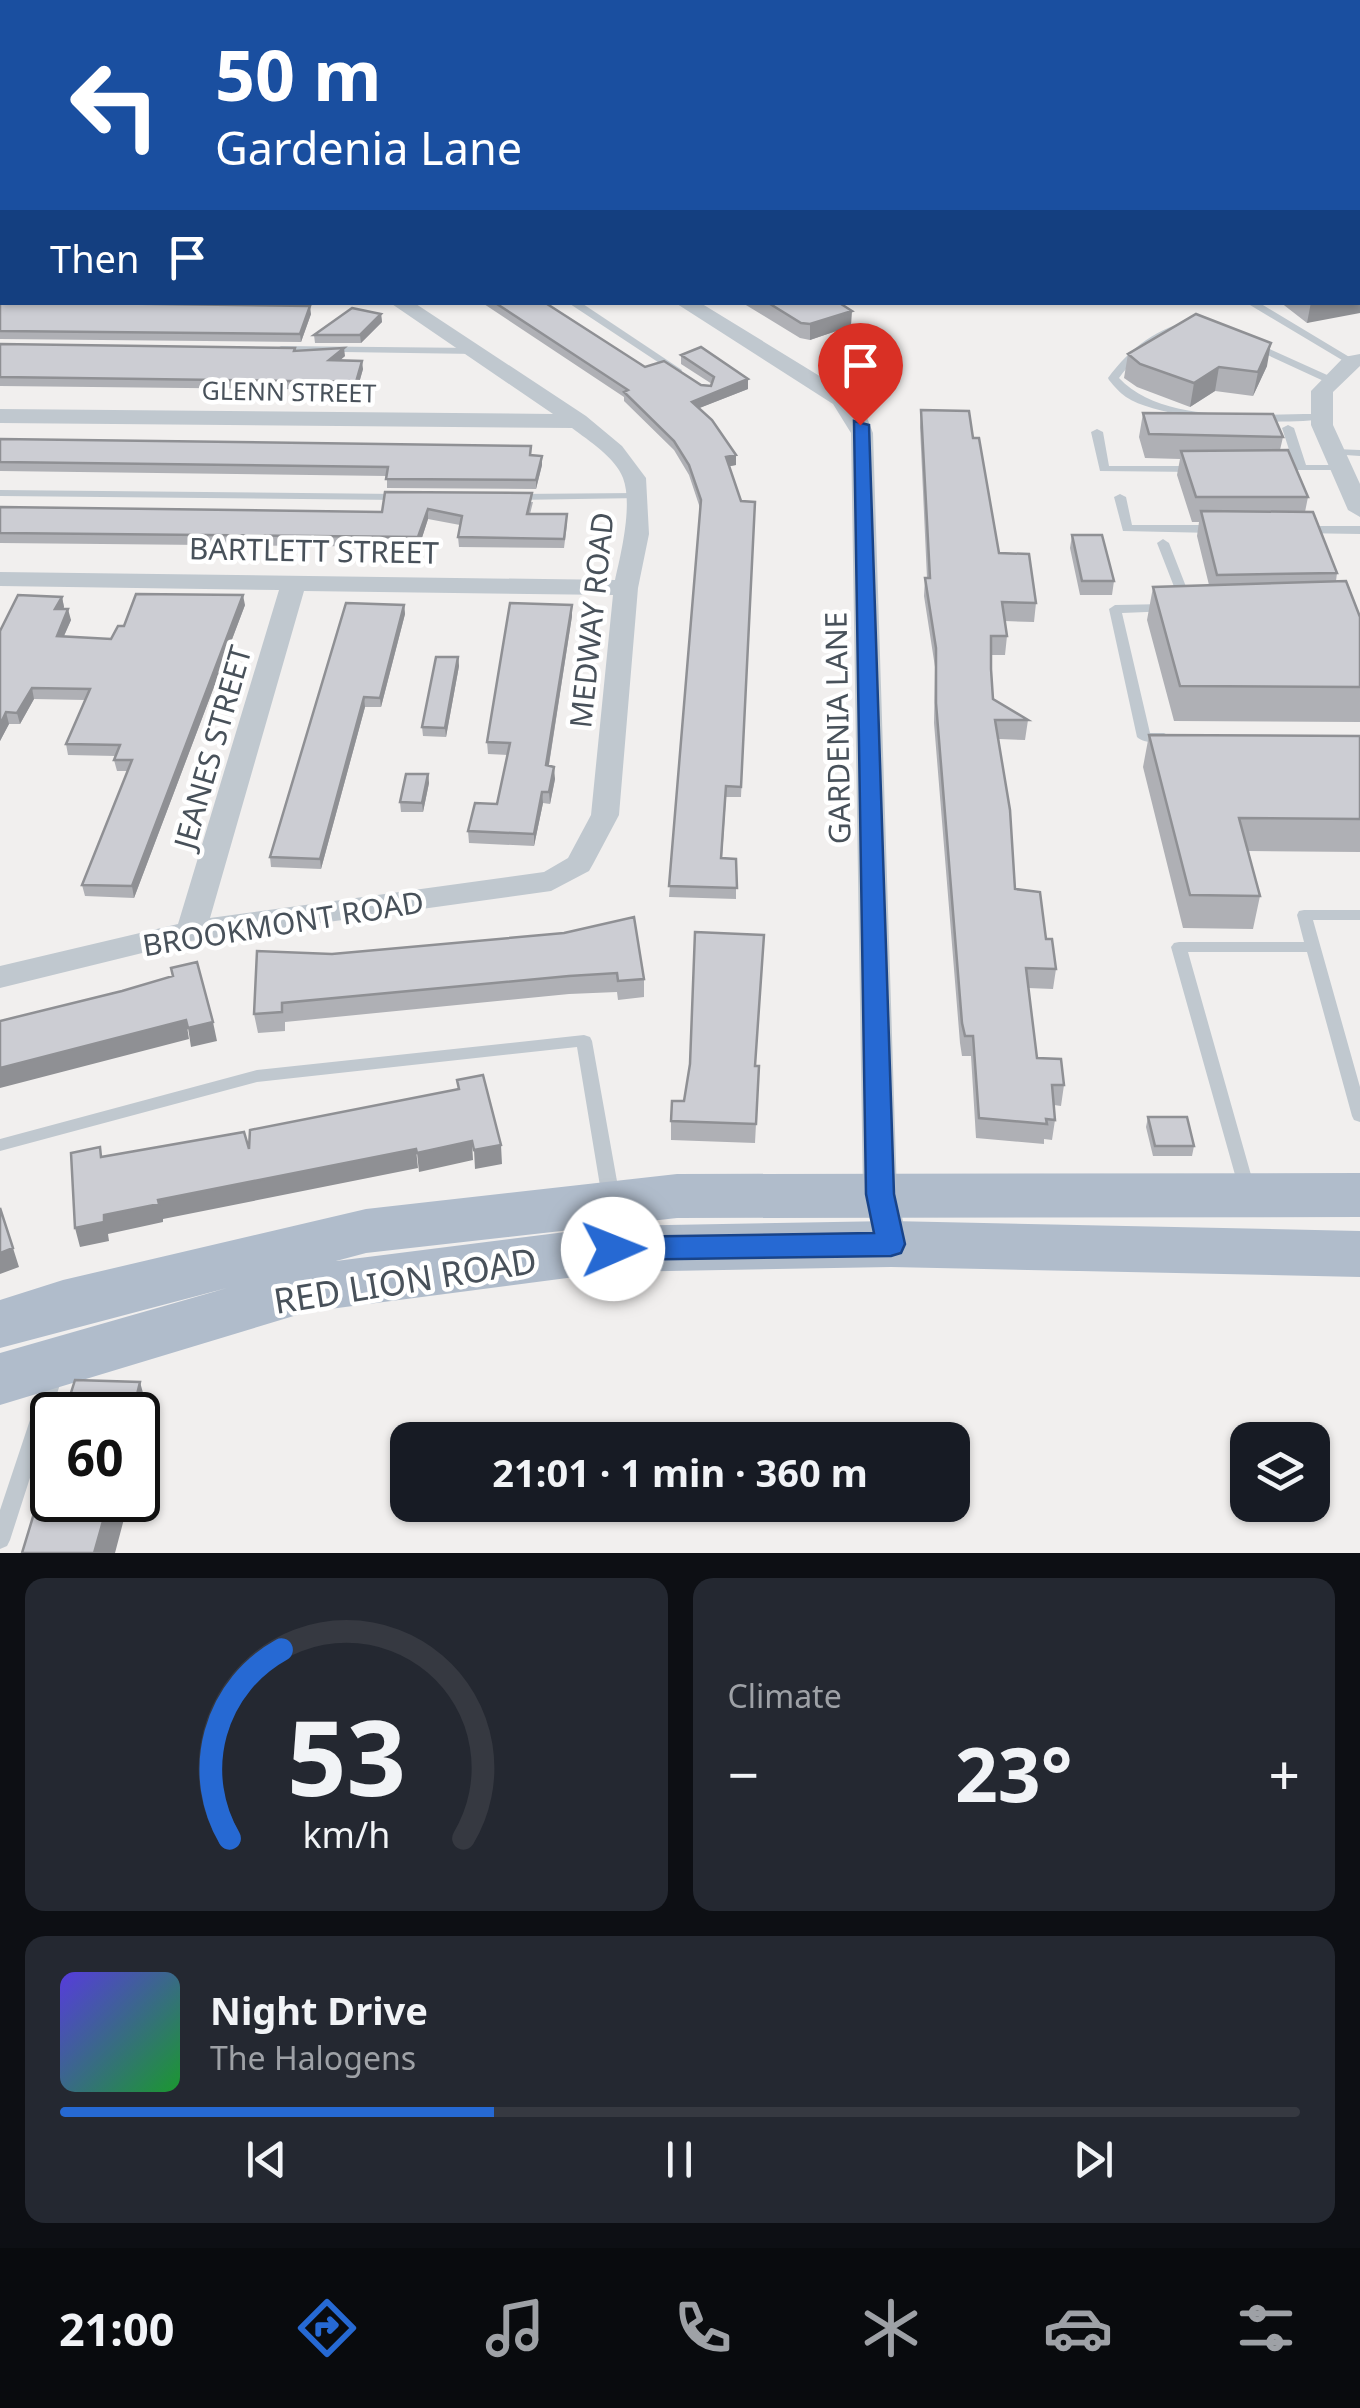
<!DOCTYPE html>
<meta charset="utf-8">
<style>
:root{--surface:#171b24;--page:#242831;--text:#f1f3f6;--muted:#9ea1a6;--line:#363941;--accent:#2669d3}
body{margin:0;font-family:"Noto Sans",sans-serif;background:var(--page);color:var(--text);height:100vh;display:flex;flex-direction:column;font-size:38px;white-space:nowrap}
*{box-sizing:border-box;margin:0}
p{font-size:32px;color:var(--muted)}
.icon{flex:none;width:55px;height:55px;fill:none;stroke:currentColor;stroke-width:2;stroke-linecap:round;stroke-linejoin:round}
.map{position:relative;height:1553px;overflow:hidden}
.sheet{display:flex;flex-direction:column;gap:25px;padding:25px;background:#0d0f14;flex:1}
.sheet>*{flex:none}
.guide{position:absolute;left:0px;top:0px;width:1360px;height:305px;box-shadow:0 2px 8px #0004;background:#1a4fa0;color:#fff;overflow:hidden}
.buttons{position:absolute;left:1230px;top:1422px;display:grid;gap:20px}
.buttons a{display:grid;place-items:center;width:100px;height:100px;border-radius:20px;background:var(--surface);box-shadow:0 2px 8px #0004;font-size:50px}
.speed{position:absolute;left:30px;top:1392px;display:flex;gap:20px;font-size:50px;font-weight:700;text-align:center}
.speed>*{display:grid;place-content:center;width:130px;height:130px;border-radius:50%;background:var(--surface);box-shadow:0 2px 8px #0004;line-height:1}
.speed .limit{border:5px solid #111;border-radius:15px;background:#fff;color:#111}
.pin{position:absolute;display:grid;place-items:center;width:85px;height:85px;color:#fff;margin:-102px -42px;border-radius:50% 50% 50% 0;rotate:-45deg;box-shadow:0 0 10px #0007}
.pin .icon{rotate:45deg}
.me{position:absolute;width:110px;margin:-55px;rotate:89deg;stroke-linejoin:round;filter:drop-shadow(0 0 8px #0008)}
.turn{display:flex;align-items:center;gap:35px;height:210px;padding:0 50px;font-size:45px}
.turn .icon{width:130px;height:130px;stroke-width:2.5}
.turn b{display:block;font-size:70px;line-height:85px}
.then{display:flex;align-items:center;height:95px;padding:0 50px;background:#0003;gap:20px;font-size:38px}
.big{font-size:75px;font-weight:700;line-height:1.1}
.sheet .widget{flex:1;display:flex;flex-direction:column;justify-content:center;gap:15px;min-width:0;padding:0 35px;border-radius:20px;background:var(--page)}
.sheet .dial{align-items:center;gap:0}
.dial svg{height:260px;overflow:visible;fill:none;stroke:var(--line);stroke-width:7;stroke-linecap:round;text-anchor:middle}
.dial text{fill:var(--text);stroke:none}
.song{display:flex;align-items:center;gap:30px}
.cover{width:120px;height:120px;border-radius:15px;background:linear-gradient(135deg,hsl(250 70% 55%),hsl(130 70% 35%))}
.played{height:10px;border-radius:5px;background:linear-gradient(90deg,var(--accent) 35%,var(--line) 35%)}
.keys{display:flex;justify-content:space-around;direction:ltr}
.heat{display:flex;justify-content:space-between;align-items:center;font-size:55px;direction:ltr}
.sheet .tiles{flex:1;display:grid;gap:25px;grid-template-columns:1fr 1fr}
.widget:last-child{grid-column:span 2}
.trip{position:absolute;left:390px;top:1422px;width:580px;height:100px;border-radius:20px;background:var(--surface);box-shadow:0 2px 8px #0004;font-weight:700;line-height:100px;text-align:center}
.tabs{display:flex;height:160px;justify-content:space-around;align-items:center;background:#090b0e;color:var(--muted)}
.tabs .icon{width:70px;height:70px}
.tabs .current{color:var(--accent)}
.tabs b{font-size:45px;color:var(--text)}
.map>svg:first-child{display:block}
.lines{fill:none;stroke-linecap:round;stroke-linejoin:round}
.service{fill:#c0c8cf;fill-rule:evenodd}
.minor{fill:#c0c8cf;fill-rule:evenodd}
.secondary{stroke:#c0c9d4;stroke-width:40}
.primary{fill:#b0bccb;fill-rule:evenodd}
.wall{fill:#afb0b5}
.shaded-wall{fill:#8f9094}
.building{fill:#cccdd3;stroke:#8f9094;stroke-width:2.5}
.route{fill:#2669d3;stroke:#194489;stroke-width:2.5}
.labels{text-anchor:middle;dominant-baseline:central;stroke-width:9;stroke-linejoin:round;paint-order:stroke}
.far-street-label{font-size:25px;fill:#48515a;stroke:#fff}
.street-label{font-size:30px;fill:#48515a;stroke:#fff}
.near-street-label{font-size:35px;fill:#48515a;stroke:#fff}
</style>
<div class="map">
<svg width="1360" height="1553" viewBox="0 0 1360 1553">
<rect width="100%" height="100%" fill="#f1efee"/>
<g class="lines">
<path class="service" d="M567 302H580L682 370 681 372H673Z
M1245 302H1258L1356 361 1351 364 1347 363Z
M1195 319 1199 320V324C1164 332 1140 350 1119 378 1164 426 1261 413 1322 414L1326 415V419C1280 425 1164 422 1126 397 1120 393 1114 386 1109 380L1108 378C1131 347 1157 328 1195 319Z
M1252 341 1336 379 1337 381 1336 383H1328L1248 346V342Z
M281 346 476 348 481 351 476 354 277 351 276 349Z
M1288 425 1294 428 1306 465H1342L1348 468 1346 470H1274V466L1294 465 1282 428Z
M1097 429 1103 432 1109 466H1196L1202 469 1196 472 1100 471 1091 432Z
M1335 449 1360 450V456L1331 454 1329 452Z
M0 490 399 494 405 497 399 500 0 496Z
M636 493 642 496 640 498 516 500 510 497 516 494Z
M1120 494 1126 497 1132 525H1214L1220 529 1214 533 1123 531 1114 497Z
M1301 526H1360V534L1297 533 1295 530 1297 527Z
M1163 539 1169 543 1192 602 1190 605 1186 606 1180 602 1157 543Z
M1167 604 1173 608 1171 611 1122 613 1150 733H1164L1171 737C1164 744 1144 744 1137 737L1109 609 1115 605Z
M1304 910H1360V920H1313L1360 1087V1122L1354 1120 1352 1116 1307 952H1188L1255 1189 1253 1194 1247 1196 1241 1194 1239 1189 1171 947 1174 943 1179 942H1304L1297 915 1299 911Z
M584 1035 590 1037 592 1041 620 1198 617 1203 611 1205 605 1203 602 1198 577 1047 257 1082 0 1151V1139L257 1070Z
M55 1364 62 1367 64 1372 10 1540 7 1546 0 1549V1510L46 1372 48 1367Z"/>
<path class="minor" d="M1275 0H1291V2H1276Z
M0 130H2V140H0Z
M1358 140H1360V150H1358Z
M0 274H2V286H0Z
M389 302H413L586 416 622 446 646 478 649 534 638 588 619 815 593 864 589 871 551 891 191 941 0 988V966L178 924 279 590 0 586V572L615 580C621 554 633 504 623 478 615 457 589 441 572 428L0 423V409L553 414ZM304 591 613 595 591 815 568 858 544 872 210 918Z
M674 302H699L849 394 866 415 873 433 897 1194 908 1244 903 1254 891 1258 879 1254 863 1194 851 433 833 404Z
M1360 354V366L1333 392V425L1360 484V517L1348 510 1311 425V391L1344 357Z"/>
<path class="secondary" d="M26 2 30 0"/>
<path class="primary" d="M1360 1173V1217L677 1218 366 1253 336 1261 613 1226 891 1221 1360 1231V1277L891 1267 613 1272 307 1312 0 1405V1353L227 1288 0 1348V1300L63 1280 366 1209 677 1174Z"/>
</g>
<path class="wall" d="M1360 0V137H1358V2Z
M0 142H2V256H0Z
M0 301 311 314 301 342 0 339Z
M481 302H544L645 367 701 385 711 386 712 384 681 364V355L748 379V389L699 408 736 455V465L729 466 741 501 755 502 741 797H726L722 858 736 859V899L669 897 700 508 689 475 674 450 624 401V397Z
M741 302H838L851 326 810 340 800 338Z
M1280 302H1358L1307 323Z
M381 314 382 322 361 343H315L314 335Z
M0 344 296 351 345 356 340 360 363 369 357 390 0 386Z
M1128 354 1267 366 1253 396 1215 391 1190 407 1137 387 1124 378Z
M921 410 973 438 999 553 1036 603 1034 622 1005 621 1007 636 1005 655H991L993 699 1028 720 1025 740 999 739 1015 889 1046 939 1056 969 1053 989 1028 988 1037 1058 1064 1085 1061 1106 1054 1105 1055 1120 1052 1140 1044 1139V1144L976 1138 971 1056H962L960 1043 934 723 935 667 924 596 925 578H927L920 427Z
M1143 413 1283 437 1280 450 1308 497 1305 512 1337 573 1336 581 1360 617V722L1174 721 1147 620 1153 587 1209 585 1197 536 1199 522H1192L1177 475 1180 459 1145 458 1139 437Z
M0 439 532 456 542 465 536 489 387 488V476L0 471Z
M533 502 530 514 567 524 564 548 459 547 458 537 460 525 428 519 419 547 0 543V507L382 512Z
M1072 535 1114 581 1112 595H1080L1070 548Z
M62 597 64 607 63 609 71 620 64 636 111 639 124 626 245 605 134 898 85 896 82 885 128 771H117L114 760 116 756 68 755 66 744 85 700 34 699 20 724H9L0 741V631Z
M404 605 405 614 381 707H365L321 869 271 867 270 857Z
M572 616 549 765 555 779 550 804 543 803 534 846 469 843 468 831 497 804 508 755 488 754 487 742Z
M458 657 459 666 446 737 423 736 422 727Z
M1149 735 1360 736V852L1248 851 1260 896 1253 929 1183 928 1143 767Z
M428 774 429 783 423 812H401L400 802Z
M564 933 644 979V997L618 1000 617 992 569 994 285 1022V1031L258 1033 254 1014 332 954Z
M756 1066H759L755 1143 671 1140V1121L684 1101Z
M1148 1117 1194 1146 1192 1156H1153L1146 1127Z"/>
<path class="shaded-wall" d="M176 0H192L188 2H172Z
M375 0H392L389 2H372Z
M1358 291H1360V313L1307 323 1311 302H1358Z
M310 306 311 314 301 342 300 334Z
M852 311 851 326 810 340V324Z
M381 314 382 322 361 343 360 335Z
M1271 343 1267 366 1253 396 1258 372Z
M344 348 345 356 330 369 329 360Z
M362 361 363 369 357 390 356 382Z
M1219 367 1215 391 1190 407 1194 383Z
M748 379V389L692 411V402Z
M736 455V465L726 467V457Z
M542 456V465L536 489V480Z
M428 509V519L419 547 418 537Z
M243 595 245 605 134 898 132 886Z
M62 597 64 607 57 620 55 609Z
M404 605 405 614 381 707 380 698Z
M572 605V616L547 776 546 765Z
M68 609 71 620 59 647 57 636Z
M458 657 459 666 446 737 445 728Z
M32 688 34 699 20 724 17 713Z
M364 697 365 707 321 869 320 859Z
M6 712 9 724 0 741V725Z
M554 767 555 779 550 804 549 792Z
M428 774 429 783 423 812 422 803Z
M542 792 543 803 534 846V834Z
M186 1020 189 1039 0 1088V1068Z
M213 1022 217 1041 191 1047 188 1028Z
M472 1141 473 1160 419 1172 417 1153Z
M501 1145 502 1164 475 1169 474 1150Z
M416 1149 418 1168 163 1219V1222L108 1234 109 1241 80 1247 75 1228 104 1215 158 1200Z
M13 1248 19 1267 0 1274V1253Z
M140 1382 150 1418 138 1466V1415H132Z
M109 1500H129L115 1553H94Z"/>
<path class="building" d="M73 0H176L172 2H68Z
M265 0H375L372 2H261Z
M471 0H847L845 2H486Z
M924 0H955L954 2H923Z
M982 0H1034L1033 2H983Z
M1116 0H1153L1152 2H1115Z
M1209 0H1239L1238 2H1208Z
M1323 0H1360V48L1358 47V53V2H1323Z
M1358 60 1360 62V123H1358V126Z
M0 142H2V243H0V217H2V206H0Z
M1358 243 1360 245V291H1358Z
M0 301 2 302 310 306 300 334 0 331Z
M494 302H544L645 367 664 361 701 385 711 386 714 377 681 355 701 347 748 379 692 402 712 420 736 455 726 457 741 501 755 502 741 787 726 786 721 858 736 859 737 888 669 886 701 500 689 465 674 441 624 392 628 390Z
M767 302H838L852 311 810 324 801 323Z
M352 308 381 314 360 335H314Z
M1196 314 1271 343 1258 372 1219 367 1194 383 1140 364 1128 354Z
M0 344 295 348 294 351 344 348 329 360 362 361 356 382 0 377Z
M921 410 969 411 973 438H979L999 553 1029 554 1036 603 1002 602 1007 636H991V669L993 699 1028 720H995L1010 810 1015 889 1040 892 1046 939H1052L1056 969 1026 968 1037 1058 1061 1059 1064 1085H1052L1055 1120 1046 1119 1047 1124 979 1118 973 1036H965L962 1023 936 703V648L925 578H930Z
M1143 413 1273 414 1283 437 1149 434Z
M0 439 531 446 530 455 542 456 536 480 386 479 388 467 0 462Z
M1288 450 1308 497H1196L1181 451Z
M385 492 532 493 527 514H567L564 539 458 537 462 516 428 509 418 537 0 533V507L382 512Z
M1201 511 1313 512 1337 573 1217 575Z
M1072 535H1102L1114 581H1082Z
M1346 581 1360 617V687L1180 686 1153 587Z
M136 594 243 595 132 886 82 885 132 760H114L120 745 66 744 90 689 32 688 17 713 6 712 0 725V631L18 595 62 597 55 609H68L57 636 111 639 118 626H124Z
M346 603 404 605 380 698 364 697 320 859 270 857Z
M510 603 572 605 546 765 554 767 549 792H542L534 834 468 831 475 803 497 804 510 743 487 742Z
M436 657H458L445 728 422 727Z
M1149 735 1360 736V819L1239 818 1260 896 1190 895Z
M406 774H428L422 803 400 802Z
M634 917 644 979 618 981 617 973 569 976 282 1003V1012L254 1014 257 951 332 954 564 933Z
M695 932 764 935 755 1066H759L756 1124 671 1121 672 1101H684L690 1064Z
M197 962 213 1022 188 1028 186 1020 0 1068V1021L122 991 173 976 171 968Z
M483 1075 501 1145 474 1150 472 1141 417 1153 416 1149 158 1200 159 1204 104 1215V1222L75 1228 71 1153 100 1147 101 1157 244 1132 249 1149 250 1130 459 1089 457 1080Z
M1148 1117H1187L1194 1146H1155Z
M0 1208 13 1248 0 1253Z
M75 1380 140 1382 132 1415H64Z
M52 1454V1500H109L94 1553H22Z"/>
<path class="route" d="M854 421 869 425 894 1194 905 1244 901 1253 891 1256 613 1260 603 1257 598 1249 603 1241 613 1237 874 1233 866 1194Z"/>
<g class="labels">
<g class="far-street-label">
<text transform="translate(289 391) rotate(1)">GLENN STREET</text>
</g>
<g class="street-label">
<text transform="translate(314 550) rotate(1)">BARTLETT STREET</text>
<text transform="translate(591 620) rotate(-84)">MEDWAY ROAD</text>
<text transform="translate(837 728) rotate(-91)">GARDENIA LANE</text>
<text transform="translate(212 747) rotate(-74)">JEANES STREET</text>
<text transform="translate(283 923) rotate(-9)">BROOKMONT ROAD</text>
</g>
<g class="near-street-label">
<text transform="translate(405 1280) rotate(-9)">RED LION ROAD</text>
</g>
</g>
</svg>
<div class="buttons">
<a><svg class="icon" aria-label="layers" viewBox="0 0 24 24"><path d="M12 4l9 5-9 5-9-5zM3 14l9 5 9-5"/></svg></a>
</div>
<div class="speed"><div class="limit">60</div></div>
<div class="pin" style="left:860px;top:425px;background:#d93025"><svg class="icon" aria-label="arrive" viewBox="0 0 24 24"><path d="M6 21V4h12l-3 4 3 4H6"/></svg></div>
<svg class="me" style="left:613px;top:1249px" viewBox="-20 -20 40 40"><circle r="19" fill="#fff"/><path d="M0-13L10 11 0 6-10 11z" fill="#2669d3"/></svg>
<div class="trip">21:01 · 1 min · 360 m</div>
<div class="guide">
<div class="turn"><svg class="icon" aria-label="left" viewBox="0 0 24 24"><path d="M17 20v-9H6M10 6l-5 5 5 5"/></svg><div><b>50 m</b>Gardenia Lane</div></div>
<div class="then">Then<svg class="icon" aria-label="arrive" viewBox="0 0 24 24"><path d="M6 21V4h12l-3 4 3 4H6"/></svg></div>
</div>
</div>
<section class="sheet">
<div class="tiles">
<div class="widget dial"><svg viewBox="0 0 100 80">
<path d="M14 69A42 42 0 1 1 86 69"/>
<path d="M14 69A42 42 0 0 1 30 11" stroke="#2669d3"/>
<text x="50" y="56" font-size="32" font-weight="700">53</text>
<text x="50" y="72" font-size="11">km/h</text>
</svg></div>
<div class="widget"><p>Climate</p>
<div class="heat"><a>−</a><b class="big">23°</b><a>+</a></div>
</div>
<div class="widget">
<div class="song"><i class="cover"></i><div><b>Night Drive</b><p>The Halogens</p></div></div>
<div class="played"></div>
<div class="keys"><svg class="icon" aria-label="previous" viewBox="0 0 24 24"><path d="M18 5L8 12l10 7zM5 5v14"/></svg><svg class="icon" aria-label="pause" viewBox="0 0 24 24"><path d="M8 5v14M16 5v14"/></svg><svg class="icon" aria-label="next" viewBox="0 0 24 24"><path d="M6 5l10 7-10 7zM19 5v14"/></svg></div>
</div>
</div>
</section>
<nav class="tabs">
<b>21:00</b>
<svg class="icon current" aria-label="directions" viewBox="0 0 24 24"><path d="M12 3l9 9-9 9-9-9zM9 14v-3h6M13 9l2 2-2 2"/></svg>
<svg class="icon" aria-label="music" viewBox="0 0 24 24"><path d="M9 18V5l10-2v13"/><circle cx="6" cy="18" r="3"/><circle cx="16" cy="16" r="3"/></svg>
<svg class="icon" aria-label="phone" viewBox="0 0 24 24"><path d="M5 4h4l2 5-3 2q2 4 5 5l2-3 5 2v4C11 20 4 13 5 4z"/></svg>
<svg class="icon" aria-label="climate" viewBox="0 0 24 24"><path d="M12 3v18M4 7l16 10M4 17L20 7"/></svg>
<svg class="icon" aria-label="car" viewBox="0 0 24 24"><path d="M5 17H2v-5l4-1 3-4h7l3 4 3 1v5h-3M9 17h6M6 11h13"/><circle cx="7" cy="17" r="2"/><circle cx="17" cy="17" r="2"/></svg>
<svg class="icon" aria-label="filters" viewBox="0 0 24 24"><path d="M4 7h16M4 17h16"/><circle cx="9" cy="7" r="2"/><circle cx="15" cy="17" r="2"/></svg>
</nav>
